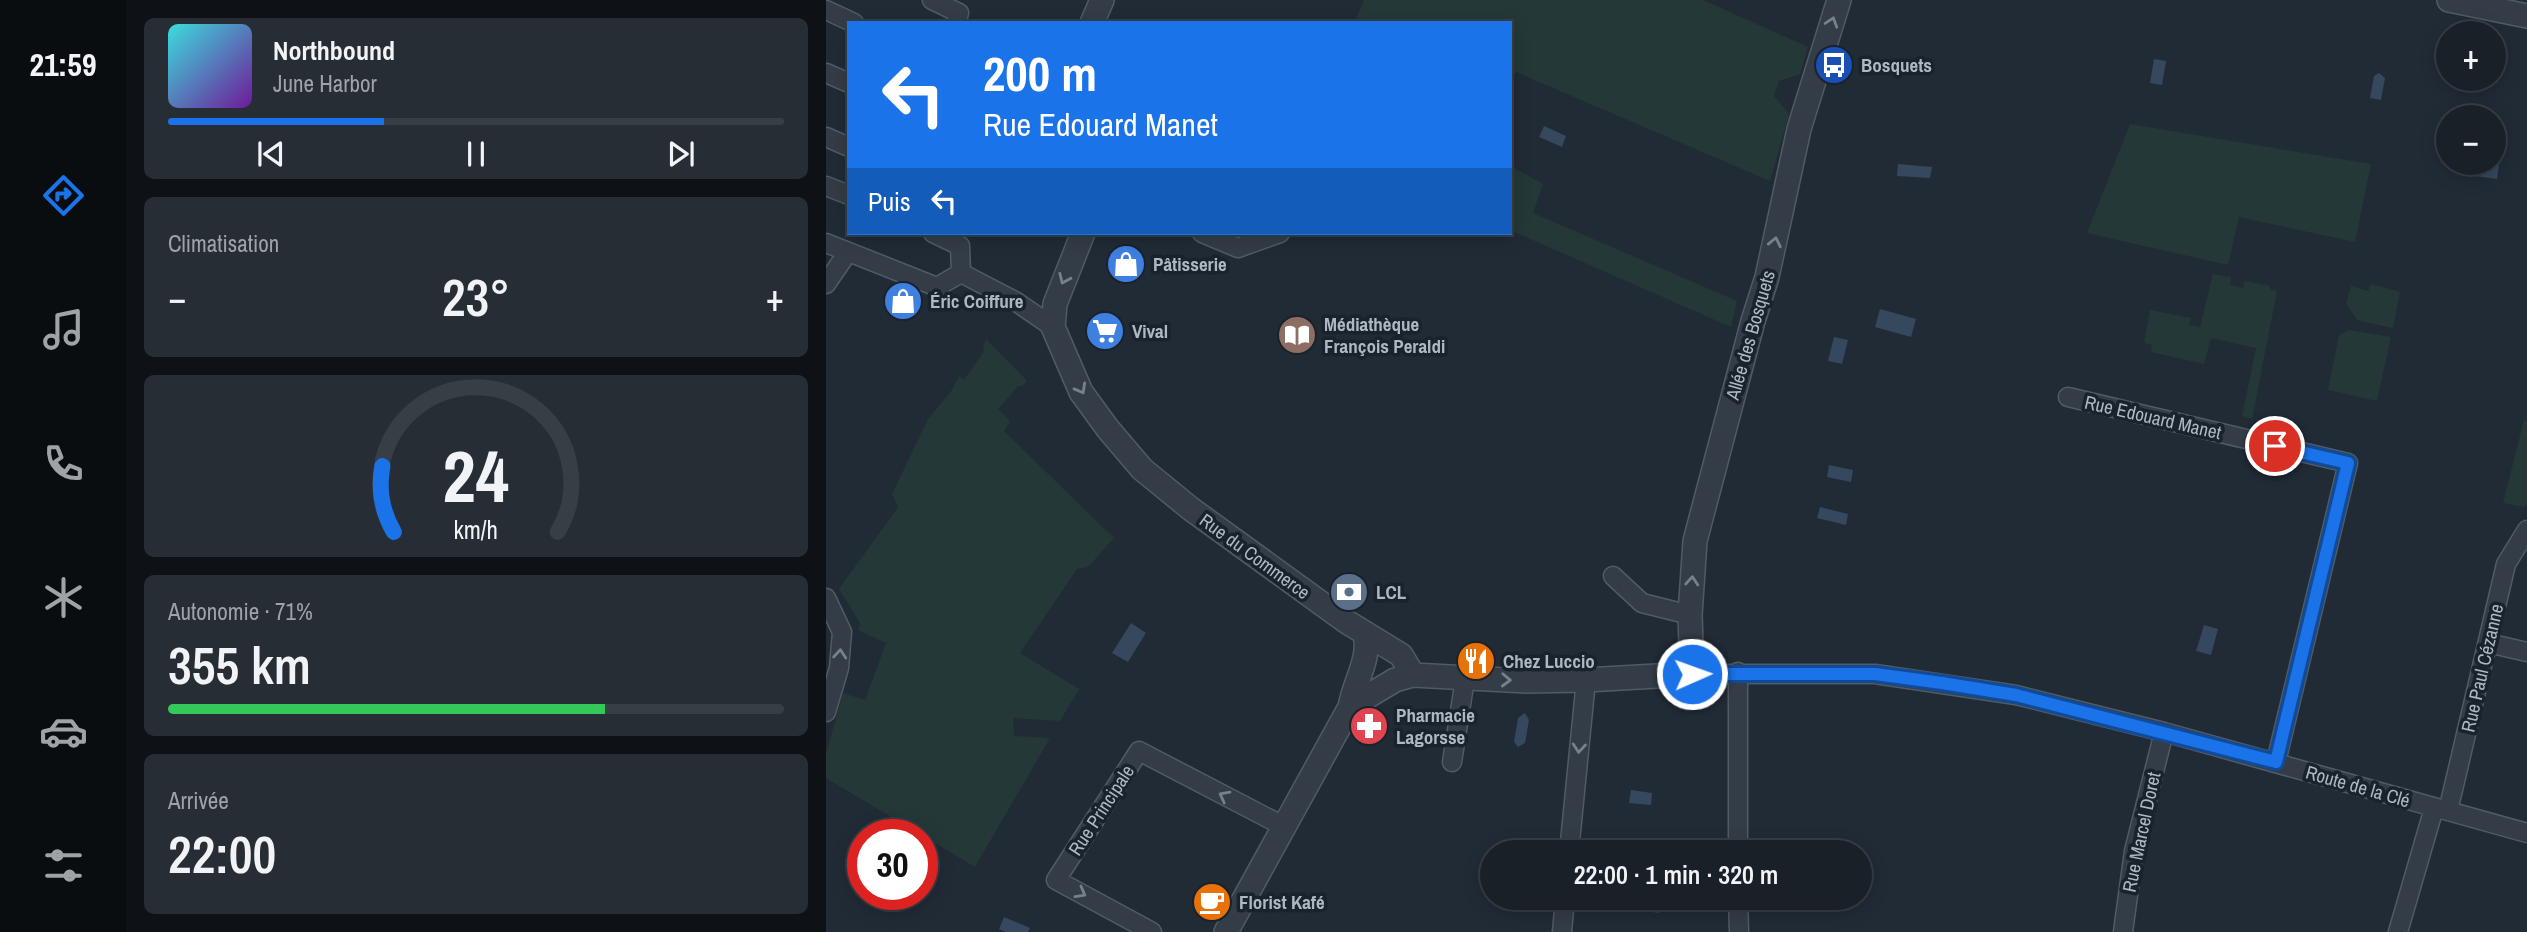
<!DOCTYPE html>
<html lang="fr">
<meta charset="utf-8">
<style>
:root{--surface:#192028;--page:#262d34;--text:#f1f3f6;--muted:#9fa3a8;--line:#373e45;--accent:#1a73e8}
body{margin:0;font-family:"Archivo Narrow",sans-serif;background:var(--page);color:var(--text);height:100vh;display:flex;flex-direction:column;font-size:26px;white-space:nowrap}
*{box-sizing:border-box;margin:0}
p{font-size:23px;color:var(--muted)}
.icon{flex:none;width:38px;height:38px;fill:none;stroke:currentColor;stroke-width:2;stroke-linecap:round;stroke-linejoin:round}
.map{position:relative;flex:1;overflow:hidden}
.panel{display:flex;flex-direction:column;gap:18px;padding:18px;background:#0e1216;width:700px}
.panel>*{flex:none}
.banner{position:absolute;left:21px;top:21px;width:665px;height:214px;border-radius:0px;box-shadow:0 4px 18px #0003,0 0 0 2px var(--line);background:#1a73e8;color:#fff;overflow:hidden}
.controls{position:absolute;left:1610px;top:21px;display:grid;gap:14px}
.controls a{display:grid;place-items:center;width:70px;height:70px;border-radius:50%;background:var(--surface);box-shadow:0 4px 18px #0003,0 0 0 2px var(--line);font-size:35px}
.speed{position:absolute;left:21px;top:819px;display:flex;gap:14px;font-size:35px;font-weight:700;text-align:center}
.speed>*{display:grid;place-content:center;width:91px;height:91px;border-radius:50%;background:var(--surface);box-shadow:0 4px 18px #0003,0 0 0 2px var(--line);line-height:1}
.speed .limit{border:10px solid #d22;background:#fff;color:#111}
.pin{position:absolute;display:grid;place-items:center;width:60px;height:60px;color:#fff;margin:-30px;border:4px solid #fff;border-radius:50%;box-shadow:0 2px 7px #0007}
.me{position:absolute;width:77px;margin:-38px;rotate:88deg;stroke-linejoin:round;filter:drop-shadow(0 0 5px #0008)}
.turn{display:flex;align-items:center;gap:24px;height:147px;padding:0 21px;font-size:32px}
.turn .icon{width:91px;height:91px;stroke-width:2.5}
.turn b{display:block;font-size:49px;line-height:60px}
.then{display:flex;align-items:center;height:66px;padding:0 21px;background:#0003;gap:14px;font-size:26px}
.big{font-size:52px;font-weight:600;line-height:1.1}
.panel .widget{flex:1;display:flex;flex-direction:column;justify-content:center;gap:10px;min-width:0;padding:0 24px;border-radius:10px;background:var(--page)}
.panel .dial{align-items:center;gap:0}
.dial svg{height:182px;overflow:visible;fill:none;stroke:var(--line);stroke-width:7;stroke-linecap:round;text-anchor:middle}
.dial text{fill:var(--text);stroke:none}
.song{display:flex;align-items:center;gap:21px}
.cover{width:84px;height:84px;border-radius:10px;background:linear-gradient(135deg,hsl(180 70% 55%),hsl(280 70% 35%))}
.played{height:7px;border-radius:4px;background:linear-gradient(90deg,var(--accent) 35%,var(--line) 35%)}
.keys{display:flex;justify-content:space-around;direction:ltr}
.heat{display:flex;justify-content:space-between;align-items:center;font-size:38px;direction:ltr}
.charge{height:10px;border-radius:5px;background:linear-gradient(90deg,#34c759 71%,var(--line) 0)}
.trip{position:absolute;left:654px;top:840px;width:392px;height:70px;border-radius:35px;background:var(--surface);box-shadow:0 4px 18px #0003,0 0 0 2px var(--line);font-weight:600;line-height:70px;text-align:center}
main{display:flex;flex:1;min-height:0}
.tabs{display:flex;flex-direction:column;width:126px;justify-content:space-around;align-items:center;background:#0a0d10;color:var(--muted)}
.tabs .icon{width:49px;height:49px}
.tabs .selected{color:var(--accent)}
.tabs b{font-size:32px;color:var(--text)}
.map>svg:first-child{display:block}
.green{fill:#243838}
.water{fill:#35485d}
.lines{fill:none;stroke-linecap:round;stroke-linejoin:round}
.minor-casing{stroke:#515b64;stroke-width:21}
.tertiary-casing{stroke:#515b64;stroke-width:26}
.minor{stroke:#343d47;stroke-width:18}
.tertiary{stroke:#343d47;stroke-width:23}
.oneway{stroke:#77818b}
.route-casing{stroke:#114b97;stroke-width:18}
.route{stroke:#1a73e8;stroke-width:12}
.labels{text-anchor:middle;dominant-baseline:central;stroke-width:7;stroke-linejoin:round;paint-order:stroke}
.poi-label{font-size:19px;font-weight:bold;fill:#aeb8c3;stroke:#1a222b;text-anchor:start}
.street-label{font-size:19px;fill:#aeb8c3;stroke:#1a222b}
</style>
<main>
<nav class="tabs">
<b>21:59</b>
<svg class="icon selected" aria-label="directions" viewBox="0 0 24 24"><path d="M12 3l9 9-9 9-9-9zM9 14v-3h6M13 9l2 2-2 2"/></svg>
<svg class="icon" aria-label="music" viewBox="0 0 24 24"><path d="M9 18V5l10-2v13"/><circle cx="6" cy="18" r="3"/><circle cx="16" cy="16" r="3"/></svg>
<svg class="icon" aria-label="phone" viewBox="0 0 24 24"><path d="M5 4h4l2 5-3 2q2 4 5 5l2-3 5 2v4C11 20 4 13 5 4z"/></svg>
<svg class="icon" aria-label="climate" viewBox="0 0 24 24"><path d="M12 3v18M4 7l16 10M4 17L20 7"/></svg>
<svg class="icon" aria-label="car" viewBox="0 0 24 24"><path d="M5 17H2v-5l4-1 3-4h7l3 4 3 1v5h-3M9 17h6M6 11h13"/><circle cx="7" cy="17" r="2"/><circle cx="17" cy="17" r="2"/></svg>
<svg class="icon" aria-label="filters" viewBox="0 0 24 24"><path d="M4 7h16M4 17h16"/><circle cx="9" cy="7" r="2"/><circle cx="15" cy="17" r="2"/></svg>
</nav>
<section class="panel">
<div class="widget">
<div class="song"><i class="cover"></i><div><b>Northbound</b><p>June Harbor</p></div></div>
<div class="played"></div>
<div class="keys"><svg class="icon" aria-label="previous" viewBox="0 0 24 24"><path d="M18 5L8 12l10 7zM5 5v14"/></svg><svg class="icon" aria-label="pause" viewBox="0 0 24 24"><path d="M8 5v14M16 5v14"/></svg><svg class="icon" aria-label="next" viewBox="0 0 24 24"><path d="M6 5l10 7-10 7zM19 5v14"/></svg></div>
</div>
<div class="widget"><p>Climatisation</p>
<div class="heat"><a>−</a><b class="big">23°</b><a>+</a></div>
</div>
<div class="widget dial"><svg viewBox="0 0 100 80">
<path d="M14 69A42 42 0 1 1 86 69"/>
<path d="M14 69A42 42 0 0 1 9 40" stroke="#1a73e8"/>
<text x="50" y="56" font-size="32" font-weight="700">24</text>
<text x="50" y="72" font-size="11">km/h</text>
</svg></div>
<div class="widget"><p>Autonomie · 71%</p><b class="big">355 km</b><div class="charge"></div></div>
<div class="widget"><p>Arrivée</p><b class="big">22:00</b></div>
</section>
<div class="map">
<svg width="1701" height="932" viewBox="0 0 1701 932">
<rect width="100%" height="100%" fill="#212b36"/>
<path class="green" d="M538 0H877L982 47 974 74 953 81 948 96 963 114 944 181 690 72 684 85V23H528Z
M1304 124 1545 164 1529 242 1413 217 1402 265 1261 233Z
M684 160 690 169 717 184 707 213 911 301 905 327 684 230Z
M1387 274 1405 277 1404 285 1417 288 1419 281 1444 286V289L1451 291 1426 419 1416 416 1430 348 1385 338 1378 364 1325 352 1326 345 1318 343 1324 310 1365 318 1363 325 1374 327Z
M1545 284 1574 292 1567 328 1531 320 1520 304 1525 286 1542 291Z
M1523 330 1565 337 1551 401 1502 390 1513 335Z
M160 339 201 381 196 386H192L172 409 184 421 178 431 288 538 262 567 251 569 194 653 253 689 234 721 187 718 188 736 224 738 149 867 0 778V754L17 693 39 700 60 643 32 630 34 623 13 589 72 507 66 494 102 419 126 390 133 376 138 380 158 351 157 346Z
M1698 420 1701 421V504L1698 507 1677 503Z"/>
<path class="water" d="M1328 59 1340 61 1336 85 1324 83Z
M1553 73 1559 78 1555 100 1544 98 1548 76Z
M718 126 740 136 736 147 713 137Z
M1643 163 1673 164 1671 179 1641 175Z
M1072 164 1106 167 1104 178 1071 176Z
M1054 309 1090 319 1085 337 1049 327Z
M1008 337 1022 340 1016 364 1002 361Z
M1003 465 1027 470 1025 482 1001 477Z
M994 507 1022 514 1020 525 991 518Z
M305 623 320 633 302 662 286 653Z
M1378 625 1392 629 1385 655 1370 651Z
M699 713 703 720 699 743 692 747 688 742 692 718Z
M805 790 826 793 825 805 803 803Z
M811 898 835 900 833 913 809 909Z
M178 917 204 928 202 932H180L173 929Z"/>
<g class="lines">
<defs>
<path id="minor" d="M106 0 133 13 130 23
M0 10 28 23
M0 73 23 83
M0 137 23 147
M0 186 23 195
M376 233 412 248 454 233
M0 243 111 287 135 273 134 246 107 233
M135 273 189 301 227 327
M0 284 22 252
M1242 397 1522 463 1450 762
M787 576 816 603 864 615
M0 598 16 632 13 668 0 712
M1662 643 1701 652
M866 674H1049L1190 695 1338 732 1701 833
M626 762 639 679
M1622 811 1680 564 1701 530
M743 852 760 680
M912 852V672
M912 898 913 932
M326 932 230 880 313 751 459 827
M736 932 739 898
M1297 932 1308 851 1338 732
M1572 932 1608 808"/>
<path id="tertiary" d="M1623 0 1701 16
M266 23 276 0
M257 233 229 304 227 327 255 392 282 429 316 469 365 509 521 622 575 655 587 675
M524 707C528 682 545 659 539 634
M400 932 524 707 569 680 587 675 700 681 760 680 866 674 864 615 869 541 927 321 941 277 973 129 1013 0"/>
</defs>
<use href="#minor" class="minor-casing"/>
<use href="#tertiary" class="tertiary-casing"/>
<use href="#minor" class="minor"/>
<use href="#tertiary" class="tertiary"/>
</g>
<defs><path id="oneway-chevron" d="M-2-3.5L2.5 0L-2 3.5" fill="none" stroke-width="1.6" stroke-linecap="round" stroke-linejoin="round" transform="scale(1.75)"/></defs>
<g class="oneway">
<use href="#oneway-chevron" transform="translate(1006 22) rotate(-72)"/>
<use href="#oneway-chevron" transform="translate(949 242) rotate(-78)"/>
<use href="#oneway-chevron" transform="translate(238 279) rotate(114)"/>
<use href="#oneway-chevron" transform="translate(255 389) rotate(61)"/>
<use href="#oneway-chevron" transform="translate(866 581) rotate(-86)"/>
<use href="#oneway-chevron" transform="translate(14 654) rotate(-85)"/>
<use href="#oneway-chevron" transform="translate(680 680) rotate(2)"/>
<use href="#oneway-chevron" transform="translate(753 748) rotate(95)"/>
<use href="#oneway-chevron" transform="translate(398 796) rotate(-152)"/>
<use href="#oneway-chevron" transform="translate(255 893) rotate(29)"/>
</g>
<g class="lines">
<defs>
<path id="route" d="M866 674H1049L1116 683 1190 695 1450 762 1522 463 1449 446"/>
</defs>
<use href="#route" class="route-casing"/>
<use href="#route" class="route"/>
</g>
<defs>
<symbol id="bus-disc" viewBox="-11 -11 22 22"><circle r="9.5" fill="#1a4fb4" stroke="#1a222b"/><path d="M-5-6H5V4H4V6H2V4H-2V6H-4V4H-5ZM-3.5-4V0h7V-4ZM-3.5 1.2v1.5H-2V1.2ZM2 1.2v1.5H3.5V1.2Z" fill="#fff"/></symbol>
<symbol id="shop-disc" viewBox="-11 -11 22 22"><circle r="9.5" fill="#3f7fe0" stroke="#1a222b"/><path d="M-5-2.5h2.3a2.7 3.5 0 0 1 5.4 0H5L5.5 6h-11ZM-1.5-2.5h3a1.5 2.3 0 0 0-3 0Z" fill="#fff"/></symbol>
<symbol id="supermarket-disc" viewBox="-11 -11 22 22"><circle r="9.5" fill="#3f7fe0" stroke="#1a222b"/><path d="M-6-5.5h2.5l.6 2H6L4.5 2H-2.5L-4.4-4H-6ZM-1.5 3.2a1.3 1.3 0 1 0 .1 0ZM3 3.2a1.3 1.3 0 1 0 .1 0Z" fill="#fff"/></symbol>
<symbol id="library-disc" viewBox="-11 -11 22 22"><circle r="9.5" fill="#8d6e63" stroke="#1a222b"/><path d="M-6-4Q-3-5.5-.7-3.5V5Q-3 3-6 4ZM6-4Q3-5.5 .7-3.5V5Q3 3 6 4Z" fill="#fff"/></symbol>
<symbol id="bank-disc" viewBox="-11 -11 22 22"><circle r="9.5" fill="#5c6f8a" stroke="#1a222b"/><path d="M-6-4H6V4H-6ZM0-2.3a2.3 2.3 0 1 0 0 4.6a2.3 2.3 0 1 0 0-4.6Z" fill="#fff"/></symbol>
<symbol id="restaurant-disc" viewBox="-11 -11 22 22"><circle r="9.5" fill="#e8710a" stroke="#1a222b"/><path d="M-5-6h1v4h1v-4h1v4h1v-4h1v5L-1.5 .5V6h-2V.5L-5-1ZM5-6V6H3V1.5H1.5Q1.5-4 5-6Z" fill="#fff"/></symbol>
<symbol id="pharmacy-disc" viewBox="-11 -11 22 22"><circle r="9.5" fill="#e0444e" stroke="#1a222b"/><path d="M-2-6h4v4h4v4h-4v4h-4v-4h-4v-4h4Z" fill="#fff"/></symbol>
<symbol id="cafe-disc" viewBox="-11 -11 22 22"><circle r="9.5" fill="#e8710a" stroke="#1a222b"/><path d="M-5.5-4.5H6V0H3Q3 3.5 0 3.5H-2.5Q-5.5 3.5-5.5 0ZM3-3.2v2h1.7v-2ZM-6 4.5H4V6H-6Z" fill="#fff"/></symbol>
</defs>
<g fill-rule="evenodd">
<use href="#bus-disc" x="986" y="43" width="44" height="44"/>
<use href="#shop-disc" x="278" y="242" width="44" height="44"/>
<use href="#shop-disc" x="55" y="279" width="44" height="44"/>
<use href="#supermarket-disc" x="257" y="309" width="44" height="44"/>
<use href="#library-disc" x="449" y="313" width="44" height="44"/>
<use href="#bank-disc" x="501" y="570" width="44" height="44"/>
<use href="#restaurant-disc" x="628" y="639" width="44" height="44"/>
<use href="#pharmacy-disc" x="521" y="704" width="44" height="44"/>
<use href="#cafe-disc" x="364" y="880" width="44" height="44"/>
</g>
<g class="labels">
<g class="poi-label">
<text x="1035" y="65">Bosquets</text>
<text x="327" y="264">Pâtisserie</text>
<text x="104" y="301">Éric Coiffure</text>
<text x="498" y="324">Médiathèque<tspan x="498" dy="22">François Peraldi</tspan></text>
<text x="306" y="331">Vival</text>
<text x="550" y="592">LCL</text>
<text x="677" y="661">Chez Luccio</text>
<text x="570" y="715">Pharmacie<tspan x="570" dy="22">Lagorsse</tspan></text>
<text x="413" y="902">Florist Kafé</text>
</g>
<g class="street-label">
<text transform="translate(924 335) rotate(-74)">Allée des Bosquets</text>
<text transform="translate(1327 417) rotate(13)">Rue Edouard Manet</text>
<text transform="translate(429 556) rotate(36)">Rue du Commerce</text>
<text transform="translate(1656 668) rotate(-77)">Rue Paul Cézanne</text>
<text transform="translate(1532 786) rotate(16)">Route de la Clé</text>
<text transform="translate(275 810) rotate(-57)">Rue Principale</text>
<text transform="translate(1315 832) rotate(-78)">Rue Marcel Doret</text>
</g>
</g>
</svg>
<div class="controls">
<a>+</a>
<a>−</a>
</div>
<div class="speed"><div class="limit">30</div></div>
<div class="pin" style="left:1449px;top:446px;background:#d93025"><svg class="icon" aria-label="arrive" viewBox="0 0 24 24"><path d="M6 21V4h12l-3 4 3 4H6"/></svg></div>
<svg class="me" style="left:866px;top:674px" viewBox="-20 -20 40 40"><circle r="17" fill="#1a73e8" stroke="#fff" stroke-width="3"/><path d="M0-11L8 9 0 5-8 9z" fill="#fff"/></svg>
<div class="trip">22:00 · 1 min · 320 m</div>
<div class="banner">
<div class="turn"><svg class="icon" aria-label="left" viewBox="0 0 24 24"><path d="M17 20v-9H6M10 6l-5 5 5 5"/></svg><div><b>200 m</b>Rue Edouard Manet</div></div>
<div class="then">Puis<svg class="icon" aria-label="left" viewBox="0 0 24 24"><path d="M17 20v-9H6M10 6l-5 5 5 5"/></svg></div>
</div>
</div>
</main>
